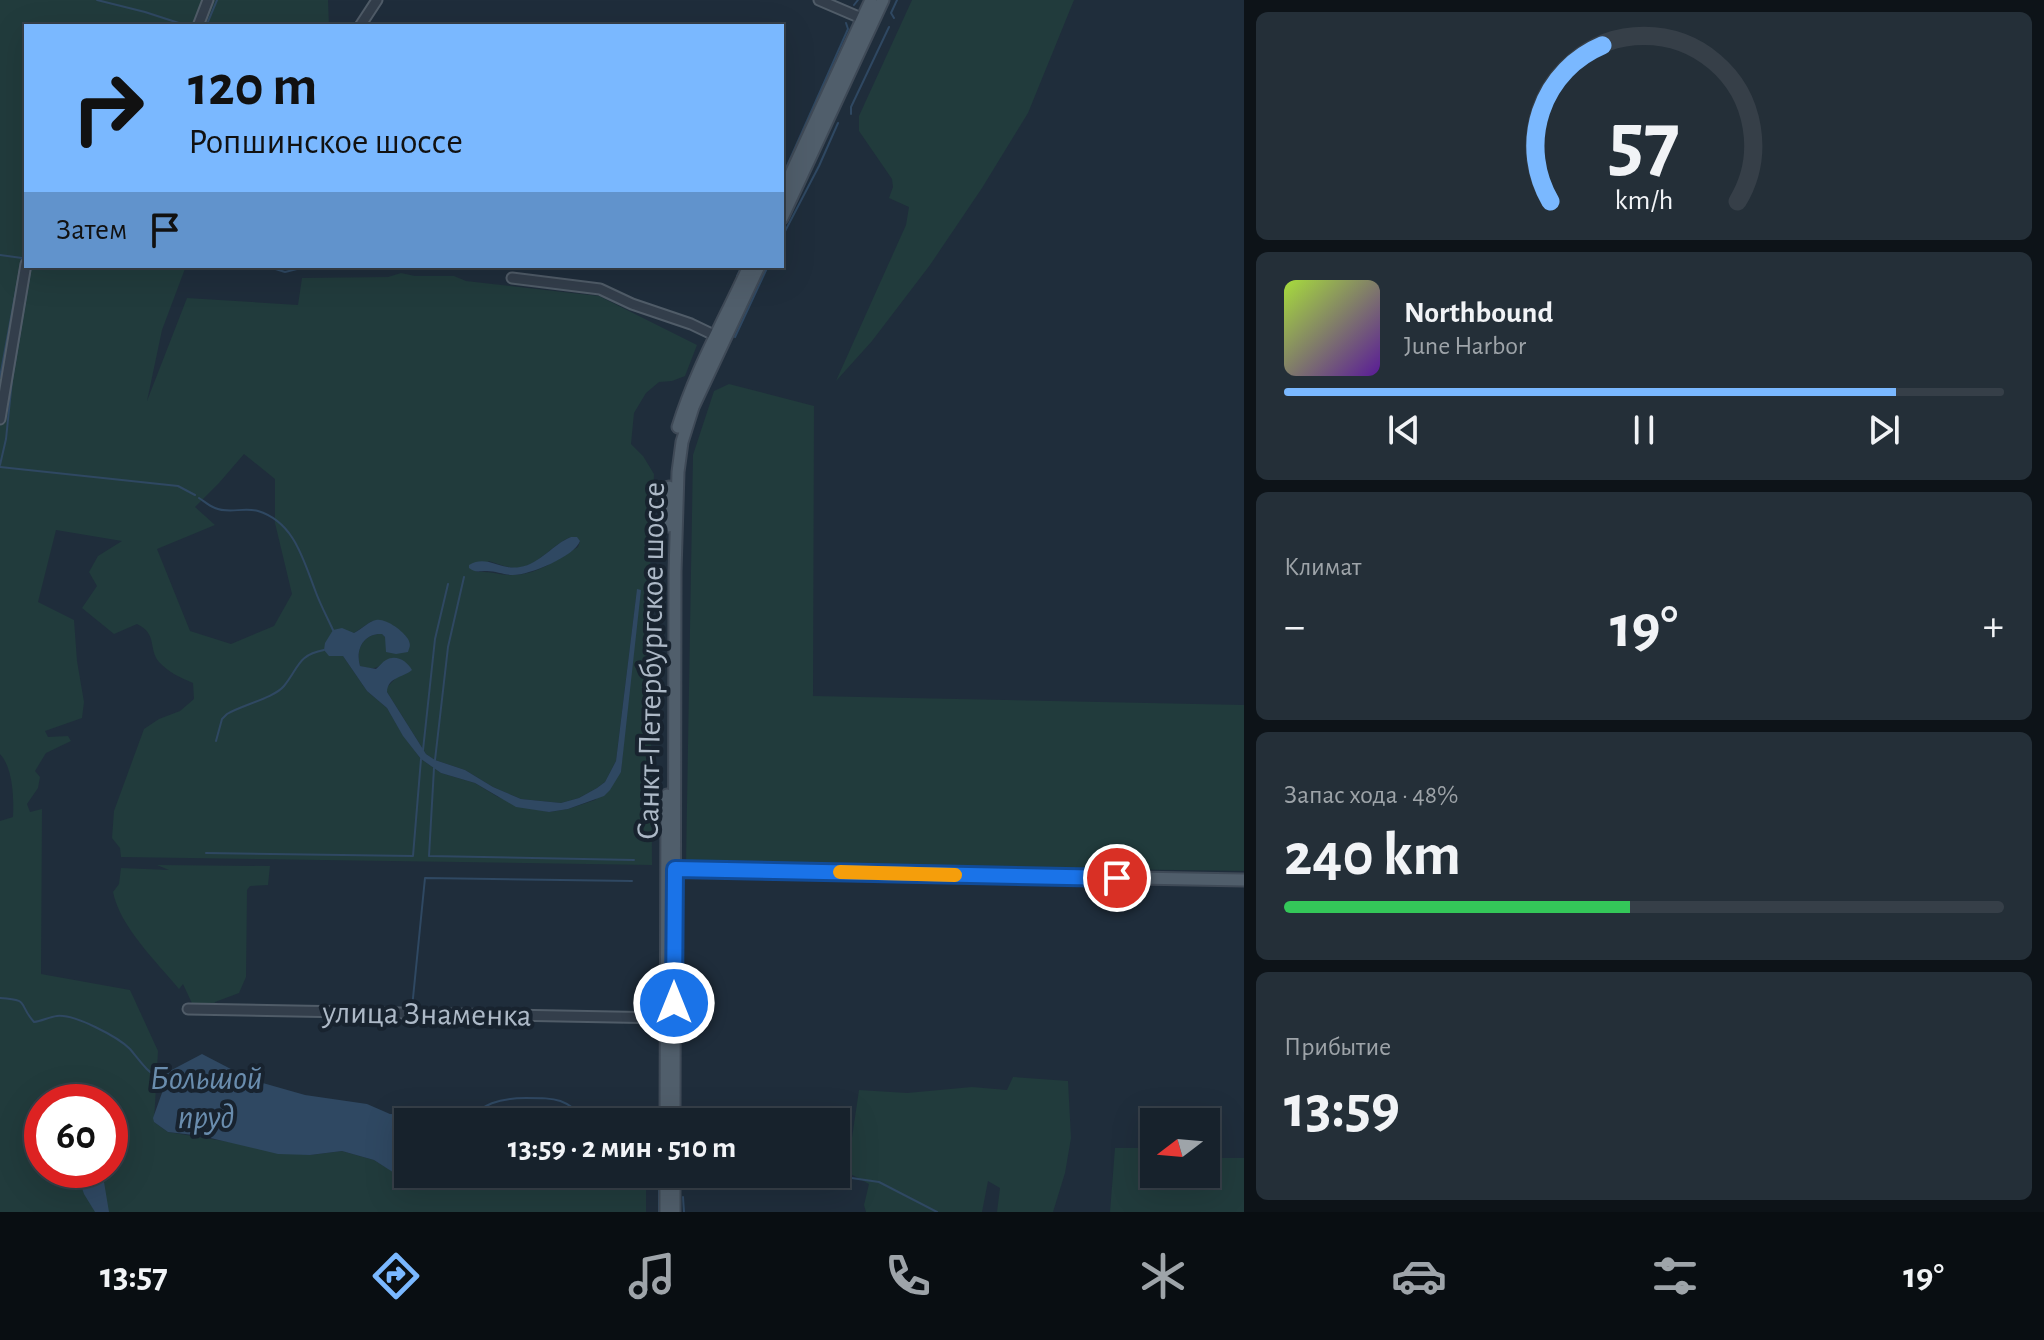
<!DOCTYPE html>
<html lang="ru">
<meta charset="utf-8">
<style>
:root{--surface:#17222c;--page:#242f38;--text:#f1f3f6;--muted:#9ea4a9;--line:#363f48;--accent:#7ab8ff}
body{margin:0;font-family:"Alegreya Sans",sans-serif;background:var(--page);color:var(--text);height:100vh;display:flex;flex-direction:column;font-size:30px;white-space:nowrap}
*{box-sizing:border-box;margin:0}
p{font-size:26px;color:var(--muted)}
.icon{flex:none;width:44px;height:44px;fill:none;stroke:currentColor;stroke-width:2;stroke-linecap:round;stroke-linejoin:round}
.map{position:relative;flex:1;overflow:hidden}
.drawer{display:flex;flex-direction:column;gap:12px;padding:12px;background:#0d1318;width:800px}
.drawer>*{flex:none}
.banner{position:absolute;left:24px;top:24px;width:760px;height:244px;border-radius:0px;box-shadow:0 8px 32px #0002,0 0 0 2px var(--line);background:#7ab8ff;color:#111;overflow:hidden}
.needle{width:52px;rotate:254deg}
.buttons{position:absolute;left:1140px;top:1108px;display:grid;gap:16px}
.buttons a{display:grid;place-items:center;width:80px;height:80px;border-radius:0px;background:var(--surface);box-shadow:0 8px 32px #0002,0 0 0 2px var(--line);font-size:40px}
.speed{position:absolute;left:24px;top:1084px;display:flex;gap:16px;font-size:40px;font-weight:700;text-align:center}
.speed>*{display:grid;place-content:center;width:104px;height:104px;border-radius:50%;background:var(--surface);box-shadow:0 8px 32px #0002,0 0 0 2px var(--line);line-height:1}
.speed .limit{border:12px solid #d22;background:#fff;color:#111}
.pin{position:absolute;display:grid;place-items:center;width:68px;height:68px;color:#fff;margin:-34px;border:4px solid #fff;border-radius:50%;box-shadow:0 2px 8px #0007}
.me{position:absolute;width:88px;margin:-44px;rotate:0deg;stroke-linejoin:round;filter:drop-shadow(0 0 6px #0008)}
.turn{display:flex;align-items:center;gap:28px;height:168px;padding:0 32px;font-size:36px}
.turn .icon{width:104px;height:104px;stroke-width:2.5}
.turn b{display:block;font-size:56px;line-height:68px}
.then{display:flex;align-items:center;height:76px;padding:0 32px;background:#0003;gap:16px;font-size:30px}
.big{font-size:60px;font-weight:700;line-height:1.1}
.drawer .tile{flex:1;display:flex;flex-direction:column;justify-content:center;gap:12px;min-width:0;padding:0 28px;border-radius:12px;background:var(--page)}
.drawer .dial{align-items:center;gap:0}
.dial svg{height:208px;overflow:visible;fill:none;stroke:var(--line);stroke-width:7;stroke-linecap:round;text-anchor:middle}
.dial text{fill:var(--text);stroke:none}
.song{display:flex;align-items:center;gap:24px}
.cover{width:96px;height:96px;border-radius:12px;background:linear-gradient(135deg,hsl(80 70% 55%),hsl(270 70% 35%))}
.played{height:8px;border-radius:4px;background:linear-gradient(90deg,var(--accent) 85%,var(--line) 85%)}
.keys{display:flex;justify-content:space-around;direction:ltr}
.heat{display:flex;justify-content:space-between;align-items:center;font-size:44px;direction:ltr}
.charge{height:12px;border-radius:6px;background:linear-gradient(90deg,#34c759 48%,var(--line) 0)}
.trip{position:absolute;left:394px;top:1108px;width:456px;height:80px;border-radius:0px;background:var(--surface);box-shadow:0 8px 32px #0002,0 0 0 2px var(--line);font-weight:700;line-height:80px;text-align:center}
.dock{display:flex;height:128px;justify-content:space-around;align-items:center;background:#090e12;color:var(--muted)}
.dock .icon{width:56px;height:56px}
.dock .selected{color:var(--accent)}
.dock b{font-size:36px;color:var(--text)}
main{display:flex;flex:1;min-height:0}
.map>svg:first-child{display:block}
.green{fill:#213b3c;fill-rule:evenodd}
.water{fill:#2f4862}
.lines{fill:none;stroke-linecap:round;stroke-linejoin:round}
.stream{stroke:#2f4862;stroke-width:2}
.minor-casing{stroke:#505c68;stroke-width:13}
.major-casing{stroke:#3f4a57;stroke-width:15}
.minor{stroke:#333e4b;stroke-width:9}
.major{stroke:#505e6b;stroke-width:11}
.route-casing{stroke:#114b97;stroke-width:20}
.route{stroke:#1a73e8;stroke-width:14}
.slow{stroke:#f59e0b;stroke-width:14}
.labels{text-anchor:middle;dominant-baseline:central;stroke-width:8;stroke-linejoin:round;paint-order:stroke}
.street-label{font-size:32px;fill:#adb9c7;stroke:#18232f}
.water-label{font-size:34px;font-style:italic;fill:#6a8dae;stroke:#18232f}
</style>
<main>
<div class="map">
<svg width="1244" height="1212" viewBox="0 0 1244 1212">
<rect width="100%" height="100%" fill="#1f2d3b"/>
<path class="green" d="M0 0H328L329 26H26V266H186L162 330 147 401 187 298 298 305 302 278 388 277 401 273 415 276H454L466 281 599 296 697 345 685 376 672 381 659 382 646 393 634 413 631 444 643 456 654 474 650 571 652 865 121 857 120 848 112 838 114 811 144 729 159 719 180 711 194 699 193 683C181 678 168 672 159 662 148 649 158 634 137 624L114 634 82 608 97 586 89 572 98 556 122 541 56 530 38 602 74 620 77 661 84 702 82 718 45 731 48 737 68 736 71 741 46 753 35 771 40 777 38 788 27 804 30 812 42 809 41 974 130 990 158 1051 154 1122 168 1132 310 1155 342 1151 374 1160 402 1177 413 1174H646V1212H0V821L13 817C14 798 13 768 0 754ZM244 454 275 479V523L292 594 274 626 231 644 190 631 157 549 215 525 195 507 219 483ZM571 537H576L580 541 578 547C558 559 539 574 514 575 500 576 492 571 476 572L489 561C497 564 506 567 514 568 536 569 552 544 571 537ZM637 590 621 772 595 800 568 809 549 812 534 809 498 797 475 783 441 773 434 768 421 759 403 735 387 708 367 691 343 656 337 655 348 632 354 633 372 621 392 625 407 638 385 637 382 634C364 633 355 649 360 666 368 668 374 670 381 665L396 678 387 687V692L426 754 435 760 465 770 493 787 521 799 561 803 579 798 597 788 605 782 616 761ZM42 1102H110V1170H42Z
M912 0H1074L1028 113 982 188 930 265 872 341 836 381 906 225 909 207 889 198 893 187 892 179 859 131V116Z
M729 384 814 406 813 696 1244 705V871L686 863 693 455 714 391Z
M157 865 270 866 268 885 250 886 247 890 246 977 239 993 215 1002 213 1012 206 1015 196 1012 183 984 179 989C157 962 120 927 113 892L119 884 121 868 169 870Z
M1013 1077 1068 1081 1071 1138 1065 1173 1053 1212H997L1000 1188 988 1181 982 1212H866L864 1205 869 1184 847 1172 859 1090 907 1093 972 1087 1007 1090Z
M549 1109 563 1111 577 1122H497L504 1121 530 1110Z
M1169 1114 1220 1115 1222 1158H1244V1212H1110L1115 1148H1154V1174H1206V1122H1169Z"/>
<path class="water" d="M571 537H577L580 541C575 556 530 575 513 575 504 575 496 571 487 571 478 571 476 573 469 568V565C487 554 501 571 520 567 540 564 553 544 571 537Z
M637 589 641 590 621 772 610 790 604 796 568 809 549 812 516 807 475 783 441 773 421 759 403 736 387 708 367 691 343 656H329L324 650 325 643 333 630 342 628 354 633C361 630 369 621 376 620 386 618 403 631 408 639 411 645 410 646 408 652L396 654 386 652 385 637 382 634C364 633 355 649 360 666L376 669C380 666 382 662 386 660 396 654 407 661 412 670 402 678 388 677 387 692L426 754 435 760 465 770 493 787 521 799 561 803 579 798 597 788 605 782 616 761Z
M202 1054 252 1080 305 1095 367 1104 390 1114 429 1115 441 1122H408V1174H413L402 1178 374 1160 342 1151 310 1155 278 1154 202 1136 168 1132 154 1122 153 1118 163 1090 161 1080 164 1074Z
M76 1170H102L109 1212H95L84 1194Z"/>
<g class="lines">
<path class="stream" d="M97 0 145 12 188 26
M854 5 858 0
M894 18 891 13 897 0
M207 24 217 0
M851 114V107L889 27
M782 177 848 29 846 23
M782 237 819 166 838 123
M0 255 22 258 0 377
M211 266H227
M266 266 285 272 297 269
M737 276 742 266
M735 337 768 266
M0 465 6 439 12 380 31 266
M0 467 178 486 195 495
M199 498C204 501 209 506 215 508 228 514 244 507 258 511 294 522 303 559 315 590 320 604 327 617 333 630
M216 741 222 719 227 714C242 705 274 698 284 686 299 668 297 655 324 650
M423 750 435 639 448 584
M435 760 448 647 464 577
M434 768 429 856 634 860
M206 853 413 856 421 759
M0 998C31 1000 17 1003 34 1022 42 1021 49 1017 57 1016 75 1014 118 1037 130 1049 140 1061 147 1072 161 1080
M412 1008 425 878 632 881
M450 1122 454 1119 460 1122
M463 1122C485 1104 497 1098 526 1098 557 1098 566 1098 588 1122
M824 1174 879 1182 937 1212
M683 1197 684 1212
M659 1212V1184"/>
<defs>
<path id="minor" d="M819 0 868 21
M198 26 208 0
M360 26 377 0
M512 278 600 289 632 304 691 324 716 336
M0 419 26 264
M188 1009 667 1018"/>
<path id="major" d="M782 193 871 0
M782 218 883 0
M678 427C695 371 725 319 749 266
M668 526 669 487
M668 869 1244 880
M666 1122 667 795
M674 1122 675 572 678 472 682 442 693 407 759 266
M666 1212V1174
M674 1212V1174"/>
</defs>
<use href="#minor" class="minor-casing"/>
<use href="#major" class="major-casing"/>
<use href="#minor" class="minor"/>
<use href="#major" class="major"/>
</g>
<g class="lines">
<defs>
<path id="route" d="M674 1003 675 869 1117 878"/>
</defs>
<use href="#route" class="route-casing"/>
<use href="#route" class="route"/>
<path class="slow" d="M840 872 955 875"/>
</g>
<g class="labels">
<g class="street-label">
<text transform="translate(651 661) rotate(-89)">Санкт-Петербургское шоссе</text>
<text transform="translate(427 1014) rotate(1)">улица Знаменка</text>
</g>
<g class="water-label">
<text x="206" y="1079">Большой<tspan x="206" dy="39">пруд</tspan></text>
</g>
</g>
</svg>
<div class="buttons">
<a><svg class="needle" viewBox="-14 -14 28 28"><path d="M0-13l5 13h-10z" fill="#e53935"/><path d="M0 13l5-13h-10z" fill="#9ea4a9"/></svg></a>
</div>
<div class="speed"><div class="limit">60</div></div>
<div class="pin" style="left:1117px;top:878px;background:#d93025"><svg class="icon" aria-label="arrive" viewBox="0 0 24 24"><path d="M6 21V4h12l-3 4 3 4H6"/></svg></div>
<svg class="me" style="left:674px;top:1003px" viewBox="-20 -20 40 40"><circle r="17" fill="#1a73e8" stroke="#fff" stroke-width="3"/><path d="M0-11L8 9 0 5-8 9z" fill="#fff"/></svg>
<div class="trip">13:59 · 2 мин · 510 m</div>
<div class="banner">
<div class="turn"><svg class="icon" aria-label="right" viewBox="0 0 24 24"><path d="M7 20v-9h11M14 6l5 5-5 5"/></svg><div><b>120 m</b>Ропшинское шоссе</div></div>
<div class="then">Затем<svg class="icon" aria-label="arrive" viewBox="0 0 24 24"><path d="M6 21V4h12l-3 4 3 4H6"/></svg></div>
</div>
</div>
<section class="drawer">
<div class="tile dial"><svg viewBox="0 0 100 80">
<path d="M14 69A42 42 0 1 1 86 69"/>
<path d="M14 69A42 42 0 0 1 34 9" stroke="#7ab8ff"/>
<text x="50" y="56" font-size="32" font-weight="700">57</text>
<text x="50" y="72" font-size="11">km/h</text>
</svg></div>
<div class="tile">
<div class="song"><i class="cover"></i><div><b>Northbound</b><p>June Harbor</p></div></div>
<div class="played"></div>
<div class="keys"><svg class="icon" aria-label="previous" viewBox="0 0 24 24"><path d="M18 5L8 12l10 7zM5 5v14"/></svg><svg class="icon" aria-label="pause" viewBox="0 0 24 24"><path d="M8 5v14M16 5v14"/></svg><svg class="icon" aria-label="next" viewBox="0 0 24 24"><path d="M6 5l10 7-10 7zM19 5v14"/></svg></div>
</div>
<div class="tile"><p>Климат</p>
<div class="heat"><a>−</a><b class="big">19°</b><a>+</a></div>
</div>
<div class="tile"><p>Запас хода · 48%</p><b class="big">240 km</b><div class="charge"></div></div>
<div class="tile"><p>Прибытие</p><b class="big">13:59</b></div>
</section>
</main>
<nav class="dock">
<b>13:57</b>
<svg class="icon selected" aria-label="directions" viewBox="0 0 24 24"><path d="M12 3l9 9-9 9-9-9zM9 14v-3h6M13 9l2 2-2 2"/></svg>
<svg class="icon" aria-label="music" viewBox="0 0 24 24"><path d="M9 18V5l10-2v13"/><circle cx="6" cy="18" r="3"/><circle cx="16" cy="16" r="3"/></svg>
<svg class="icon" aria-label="phone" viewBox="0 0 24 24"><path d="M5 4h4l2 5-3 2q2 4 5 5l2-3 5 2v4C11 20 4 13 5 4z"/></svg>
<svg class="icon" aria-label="climate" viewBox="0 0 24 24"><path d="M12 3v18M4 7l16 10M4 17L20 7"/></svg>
<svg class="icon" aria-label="car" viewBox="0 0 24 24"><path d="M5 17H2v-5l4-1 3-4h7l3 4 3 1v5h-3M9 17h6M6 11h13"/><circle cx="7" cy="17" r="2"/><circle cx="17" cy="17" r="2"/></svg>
<svg class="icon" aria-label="filters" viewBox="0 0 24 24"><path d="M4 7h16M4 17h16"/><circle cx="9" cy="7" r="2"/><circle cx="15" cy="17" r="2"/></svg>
<b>19°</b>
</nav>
